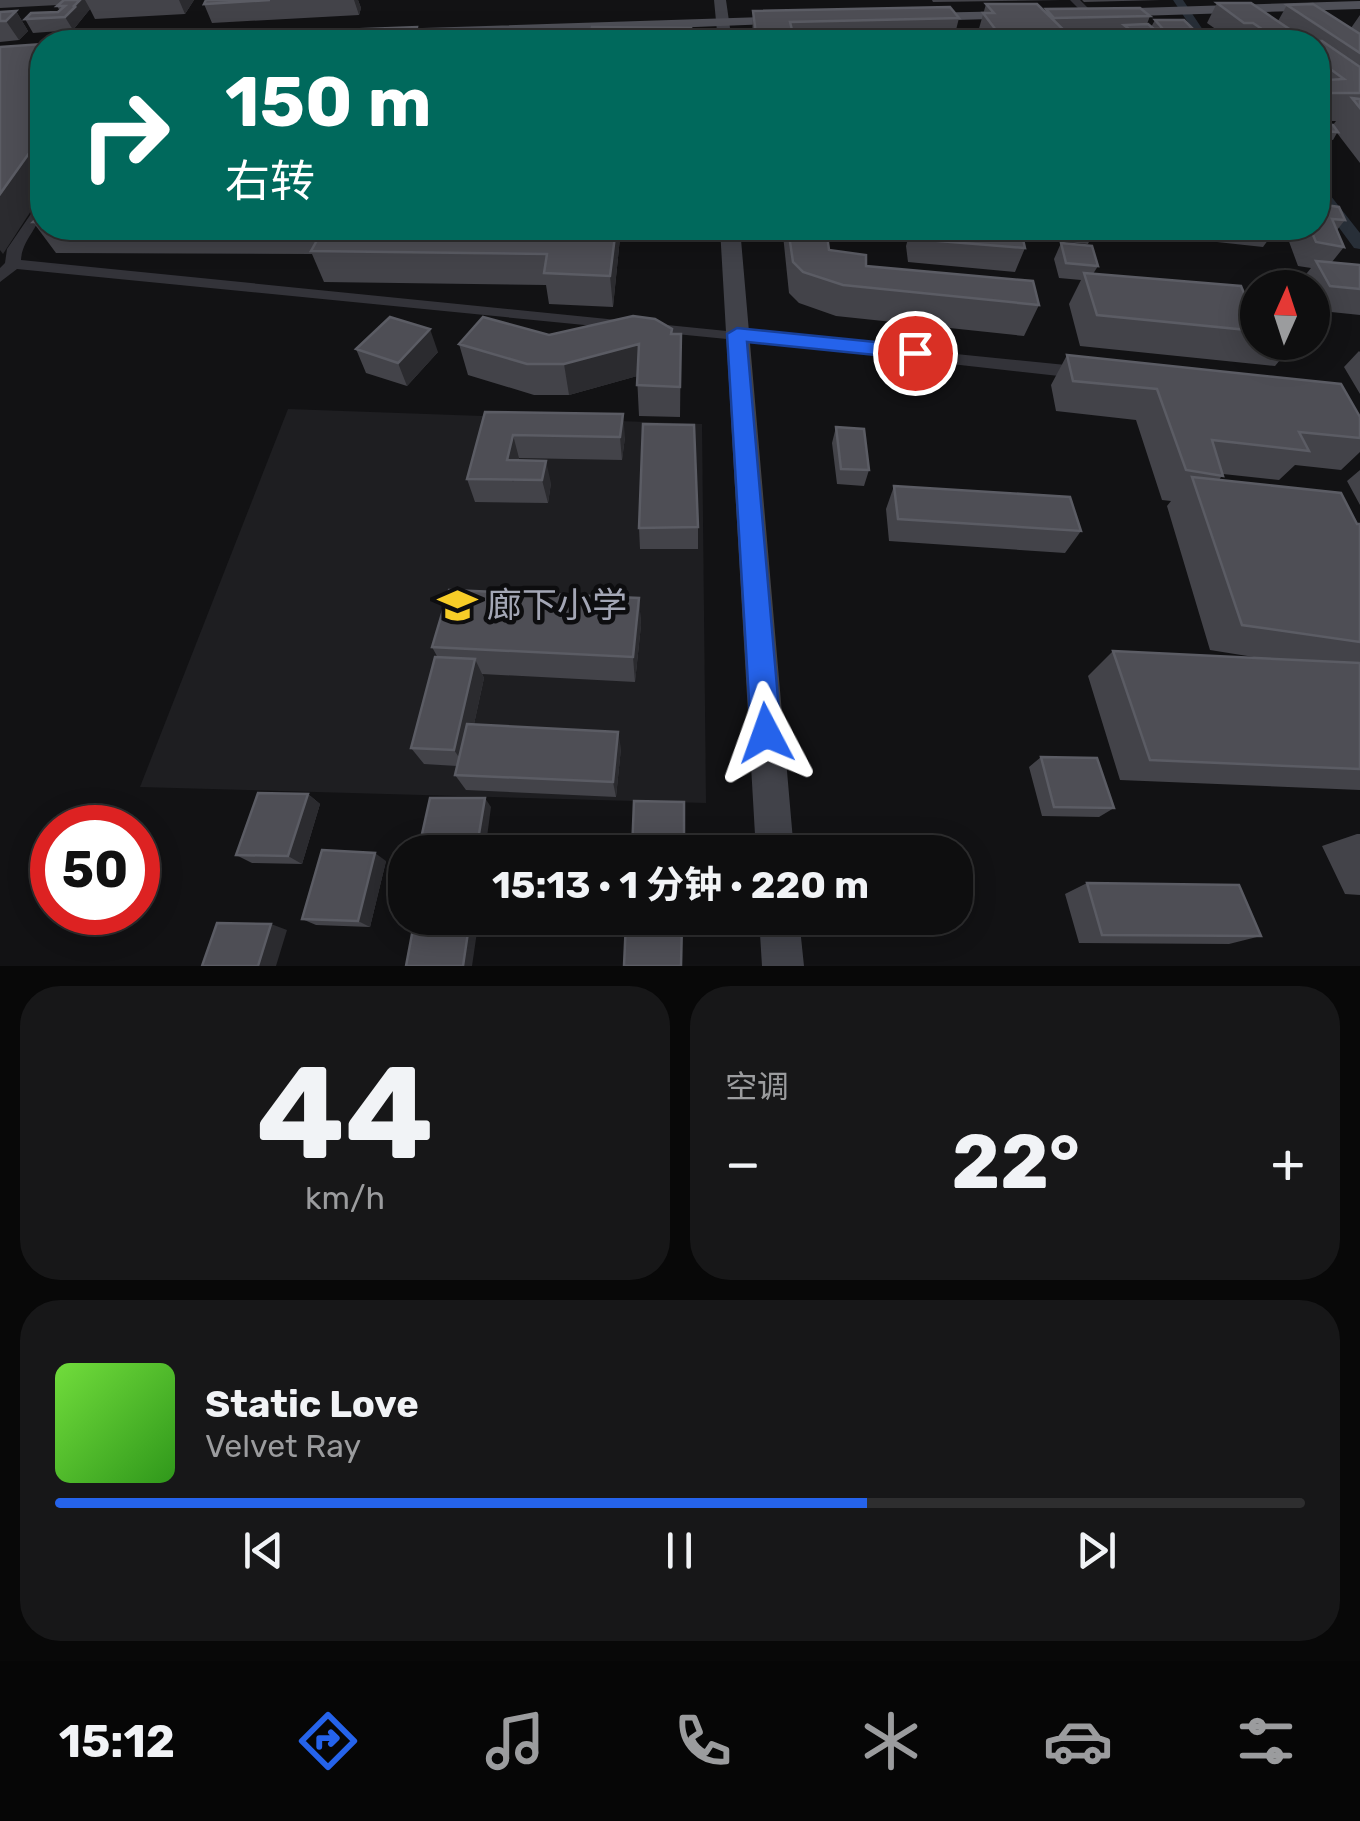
<!DOCTYPE html>
<html lang="zh">
<meta charset="utf-8">
<style>
:root{--surface:#0e0e0f;--page:#171718;--text:#f1f3f6;--muted:#9b9c9e;--line:#2e2e2f;--accent:#2563eb}
body{margin:0;font-family:Rubik,"Noto Sans SC",sans-serif;background:var(--page);color:var(--text);height:100vh;display:flex;flex-direction:column;font-size:38px;white-space:nowrap}
*{box-sizing:border-box;margin:0}
p{font-size:32px;color:var(--muted)}
.icon{flex:none;width:55px;height:55px;fill:none;stroke:currentColor;stroke-width:2;stroke-linecap:round;stroke-linejoin:round}
.map{position:relative;height:966px;overflow:hidden}
.drawer{display:flex;flex-direction:column;gap:20px;padding:20px;background:#080808;flex:1}
.drawer>*{flex:none}
.guide{position:absolute;left:30px;top:30px;width:1300px;height:210px;border-radius:40px;box-shadow:0 5px 25px #0003,0 0 0 2px var(--line);background:#00695c;color:#fff;overflow:hidden}
.needle{width:65px;rotate:3deg}
.fabs{position:absolute;left:1240px;top:270px;display:grid;gap:20px}
.fabs a{display:grid;place-items:center;width:90px;height:90px;border-radius:50%;background:var(--surface);box-shadow:0 5px 25px #0003,0 0 0 2px var(--line);font-size:50px}
.speed{position:absolute;left:30px;top:805px;display:flex;gap:20px;font-size:50px;font-weight:700;text-align:center}
.speed>*{display:grid;place-content:center;width:130px;height:130px;border-radius:50%;background:var(--surface);box-shadow:0 5px 25px #0003,0 0 0 2px var(--line);line-height:1}
.speed .limit{border:15px solid #d22;background:#fff;color:#111}
.pin{position:absolute;display:grid;place-items:center;width:85px;height:85px;color:#fff;margin:-42px;border:5px solid #fff;border-radius:50%;box-shadow:0 2px 10px #0007}
.me{position:absolute;width:110px;margin:-55px;rotate:356deg;stroke-linejoin:round;filter:drop-shadow(0 0 8px #0008)}
.turn{display:flex;align-items:center;gap:35px;height:210px;padding:0 30px;font-size:45px}
.turn .icon{width:130px;height:130px;stroke-width:2.5}
.turn b{display:block;font-size:70px;line-height:85px}
.big{font-size:75px;font-weight:700;line-height:1.1}
.drawer .card{flex:1;display:flex;flex-direction:column;justify-content:center;gap:15px;min-width:0;padding:0 35px;border-radius:40px;background:var(--page)}
.drawer .dial{align-items:center;gap:0}
.dial b{font-size:130px;line-height:1}
.song{display:flex;align-items:center;gap:30px}
.cover{width:120px;height:120px;border-radius:15px;background:linear-gradient(135deg,hsl(100 70% 55%),hsl(110 70% 35%))}
.played{height:10px;border-radius:5px;background:linear-gradient(90deg,var(--accent) 65%,var(--line) 65%)}
.keys{display:flex;justify-content:space-around;direction:ltr}
.heat{display:flex;justify-content:space-between;align-items:center;font-size:55px;direction:ltr}
.drawer .tiles{flex:1;display:grid;gap:20px;grid-template-columns:1fr 1fr}
.card:last-child{grid-column:span 2}
.trip{position:absolute;left:388px;top:835px;width:585px;height:100px;border-radius:40px;background:var(--surface);box-shadow:0 5px 25px #0003,0 0 0 2px var(--line);font-weight:700;line-height:100px;text-align:center}
.dock{display:flex;height:160px;justify-content:space-around;align-items:center;background:#060606;color:var(--muted)}
.dock .icon{width:70px;height:70px}
.dock .active{color:var(--accent)}
.dock b{font-size:45px;color:var(--text)}
.map>svg:first-child{display:block}
.built{fill:#1e1e21}
.lines{fill:none;stroke-linecap:round;stroke-linejoin:round}
.canal{fill:#282f38;fill-rule:evenodd}
.minor{fill:#333339;fill-rule:evenodd}
.secondary{fill:#414249;fill-rule:evenodd}
.primary{fill:#4f5058;fill-rule:evenodd}
.wall{fill:#434349}
.shaded-wall{fill:#2b2b2f}
.building{fill:#4e4e55;stroke:#5b5c64;stroke-width:2.5}
.route{fill:#2563eb;stroke:#184099;stroke-width:2.5}
.labels{text-anchor:middle;dominant-baseline:central;stroke-width:9;stroke-linejoin:round;paint-order:stroke}
.poi-label{font-size:35px;fill:#a3a6b5;stroke:#0d0d0f;text-anchor:start}
</style>
<div class="map">
<svg width="1360" height="966" viewBox="0 0 1360 966">
<rect width="100%" height="100%" fill="#121214"/>
<path class="built" d="M288 409 702 424 706 803 140 787Z"/>
<g class="lines">
<path class="canal" d="M1173 0H1183L1211 42H1201Z
M1318 184 1323 186 1360 233V249L1354 248 1318 199Z"/>
<path class="minor" d="M1070 0H1080L1093 13 1085 15Z
M42 204C43 226 22 238 21 260L1086 367 1095 373 1086 379 737 340 17 269 0 282V268L5 263 7 249 37 205Z"/>
<path class="secondary" d="M714 0H726L732 42H718Z
M720 228H740L794 852H756Z
M759 918H799L804 966H762Z"/>
<path class="primary" d="M1360 1V9L1105 17 1098 13 1105 9Z
M1024 11 1031 15 1029 18 920 21 913 17 920 13Z
M794 16 799 17V23L390 39 382 34 390 29Z
M344 31 349 33V39L209 42 217 37Z"/>
</g>
<path class="wall" d="M0 0H194L185 14 95 19 90 9 73 30 33 33 25 19 58 12 60 11 57 6 58 5 0 8Z
M206 0H358L361 8 359 15 212 23 204 4Z
M932 0H1061L933 2Z
M1082 0H1161L1084 2Z
M1217 3 1278 21 1287 5 1351 28 1360 15V163L1337 133 1333 140 1318 138V124L1333 125 1336 121H1318V42H1234L1207 23Z
M986 4 1045 12 1046 9 1150 16 1147 24 1151 27 1155 20 1193 29 1187 42H1123L1118 38 1119 36 1115 37 1121 42H1088L1090 37H1072L1070 42H978L976 39Z
M16 11 28 31 19 40 0 42V12Z
M753 11 959 18 953 42H960H752Z
M592 27 690 42H590Z
M1318 204 1345 220 1337 230 1344 247 1332 262 1360 265V315L1312 310V288H1300L1298 284 1311 268 1298 266 1284 228H1318Z
M42 213V228H621L613 307 549 304 546 285 324 282 312 254 56 253 33 222Z
M775 228H826L829 250 866 266 1039 305 1024 336 836 316 799 303 789 293 783 235H776Z
M911 228H973L1025 248 1015 272 908 262 906 246Z
M1041 228H1095L1088 244 1044 240Z
M1177 228H1271L1274 232 1263 247 1180 238Z
M1061 243 1098 266 1093 274 1258 299V342H1295L1275 366 1080 346 1069 304 1081 280 1059 278 1054 259Z
M681 334 680 417 639 416 637 376 569 395H534L468 375 459 344 549 335Z
M356 349 438 352 407 386 366 373Z
M1359 351 1360 352V394L1344 367Z
M1067 355 1360 417V452L1341 470 1295 465 1279 480 1223 474 1219 480 1357 524 1360 523V790L1120 780 1088 676 1113 651 1260 658 1210 650 1167 506 1171 501 1162 500 1136 420 1056 411 1051 385Z
M485 412 625 437 622 460 519 458 518 460 551 483 548 503 475 502 467 479Z
M836 427 869 470 864 486 837 484 832 443Z
M1360 470V505L1347 481Z
M894 486 1081 531 1065 553 889 541 886 509Z
M698 527V549H640L639 528Z
M639 598 641 625 635 682 482 674 484 678 474 724 621 748 616 797 466 790 455 775 457 766 424 764 411 748 438 658 432 647Z
M1041 757 1114 808 1099 817 1042 816 1029 767Z
M308 794 320 804 302 864 252 863 236 855Z
M1357 834H1360V895L1345 894 1322 846Z
M386 861 370 927 316 925 302 919Z
M1087 883 1261 936 1229 944 1079 943 1065 894Z
M534 918H593L592 928 539 927 533 921Z"/>
<path class="shaded-wall" d="M80 0H85L90 9 73 30 65 17Z
M179 0H194L185 14Z
M354 0H358L361 8 359 15Z
M16 11 28 31 19 40 6 21Z
M432 33 435 42H427Z
M42 135V194L3 254 0 250V194Z
M616 228H621L613 307 610 276Z
M430 329 438 352 407 386 398 363Z
M639 344 641 375 569 395 564 364Z
M623 414 625 437 622 460 620 437Z
M513 435 519 458 513 482 507 460Z
M546 461 551 483 548 503 542 480Z
M639 598 641 625 635 682 633 657Z
M475 659 484 678 465 766 454 750Z
M618 732 621 748 616 797 613 782Z
M308 794 320 804 302 864 288 856Z
M485 798 491 807 485 852H476Z
M375 853 386 861 370 927 358 921Z
M470 919 478 925 472 966H463Z
M271 924 287 930 276 966H258Z"/>
<path class="building" d="M64 0H80L73 7 76 6 65 17 25 19 31 13 58 12 65 6H57Z
M206 0H270L204 4Z
M1217 3H1251L1307 41 1281 42 1253 23H1244Z
M986 4H1037L1072 38H1002L983 13H994Z
M1313 4 1360 34V53L1287 5Z
M950 7 959 18 790 22 795 42H757L753 11Z
M1140 8 1150 16 1054 18 1046 9Z
M16 11 6 21H0V12Z
M1155 20H1184L1193 29H1163Z
M1148 24 1154 29H1129L1124 25Z
M417 27 416 32 432 33 427 42H302L313 31Z
M592 27 691 28 689 42H661L660 37H590Z
M1129 29H1170L1186 42H1143Z
M863 31 960 42H858Z
M195 35 191 42H132L135 39Z
M1090 36H1114L1121 42H1097Z
M271 38 269 42H212V41Z
M112 39 109 42H61Z
M1291 41H1322L1360 67V93H1329L1318 84V72L1328 80 1344 79 1318 60V42Z
M42 44V135L0 194V47Z
M1352 98 1360 99V108Z
M1318 124 1333 125 1338 132 1322 131Z
M1318 204 1339 207 1345 220 1332 219 1344 247 1316 242 1310 228H1318Z
M42 213V222H33Z
M324 228H616L610 276 544 273 547 254 311 251Z
M788 228H826L829 250 866 255V266L1033 281 1039 305 843 285 803 272 793 262Z
M913 228H973L1021 231 1025 248 915 239Z
M1234 228H1271L1274 232Z
M1061 243 1092 246 1098 266 1066 263Z
M1316 261 1360 265V289L1330 286Z
M1084 273 1241 286 1246 298 1258 299V331L1097 315Z
M633 316 655 319 672 329 671 334H681L680 387 637 385 639 344 564 364H527L459 344 483 317 549 335Z
M390 317 430 329 398 363 356 349Z
M1067 355 1341 384 1360 417V438L1299 432 1309 451 1212 440 1223 476 1186 470 1157 389 1073 381Z
M485 412 623 414 620 437 513 435 507 460 546 461 542 480 467 479Z
M643 424 694 425 698 527 639 528Z
M836 427 864 429 869 470 841 469Z
M1192 477 1341 493 1357 524H1360V642L1242 625Z
M894 486 1070 497 1081 531 898 519Z
M449 590 639 598 633 657 432 647Z
M1113 651 1360 663V769L1150 760Z
M435 657 475 659 454 750 411 748Z
M467 724 618 732 613 782 455 775Z
M1041 757 1097 758 1114 808 1054 807Z
M258 793 308 794 288 856 236 855Z
M430 798H485L476 852H418Z
M634 801 684 802V852H632Z
M322 850 375 853 358 921 302 919Z
M1087 883 1239 885 1261 936 1102 935Z
M415 918 470 919 463 966H406Z
M534 918H589V922L533 921Z
M626 922 682 923 681 966H624Z
M217 923 271 924 258 966H202Z"/>
<path class="route" d="M737 328 915 346 925 353 915 359 747 342 781 733 776 743 766 747 756 743 751 733 727 334Z"/>
<defs>
<symbol id="school-bare" viewBox="-9 -9 18 18"><path d="M0-5L7-2L0 1L-7-2ZM-4 1L0 2.5L4 1V4Q0 6-4 4Z" fill="#f7cd27" stroke="#0d0d0f" stroke-width="2.5" paint-order="stroke"/></symbol>
</defs>
<g fill-rule="evenodd">
<use href="#school-bare" x="430" y="578" width="55" height="55"/>
</g>
<g class="labels">
<g class="poi-label">
<text x="487" y="605">廊下小学</text>
</g>
</g>
</svg>
<div class="fabs">
<a><svg class="needle" viewBox="-14 -14 28 28"><path d="M0-13l5 13h-10z" fill="#e53935"/><path d="M0 13l5-13h-10z" fill="#9b9c9e"/></svg></a>
</div>
<div class="speed"><div class="limit">50</div></div>
<div class="pin" style="left:915px;top:353px;background:#d93025"><svg class="icon" aria-label="arrive" viewBox="0 0 24 24"><path d="M6 21V4h12l-3 4 3 4H6"/></svg></div>
<svg class="me" style="left:766px;top:733px" viewBox="-20 -20 40 40"><path d="M0-17L14 15 0 8-14 15z" fill="#2563eb" stroke="#fff" stroke-width="4"/></svg>
<div class="trip">15:13 · 1 分钟 · 220 m</div>
<div class="guide">
<div class="turn"><svg class="icon" aria-label="right" viewBox="0 0 24 24"><path d="M7 20v-9h11M14 6l5 5-5 5"/></svg><div><b>150 m</b>右转</div></div>
</div>
</div>
<section class="drawer">
<div class="tiles">
<div class="card dial"><b>44</b><p>km/h</p></div>
<div class="card"><p>空调</p>
<div class="heat"><a>−</a><b class="big">22°</b><a>+</a></div>
</div>
<div class="card">
<div class="song"><i class="cover"></i><div><b>Static Love</b><p>Velvet Ray</p></div></div>
<div class="played"></div>
<div class="keys"><svg class="icon" aria-label="previous" viewBox="0 0 24 24"><path d="M18 5L8 12l10 7zM5 5v14"/></svg><svg class="icon" aria-label="pause" viewBox="0 0 24 24"><path d="M8 5v14M16 5v14"/></svg><svg class="icon" aria-label="next" viewBox="0 0 24 24"><path d="M6 5l10 7-10 7zM19 5v14"/></svg></div>
</div>
</div>
</section>
<nav class="dock">
<b>15:12</b>
<svg class="icon active" aria-label="directions" viewBox="0 0 24 24"><path d="M12 3l9 9-9 9-9-9zM9 14v-3h6M13 9l2 2-2 2"/></svg>
<svg class="icon" aria-label="music" viewBox="0 0 24 24"><path d="M9 18V5l10-2v13"/><circle cx="6" cy="18" r="3"/><circle cx="16" cy="16" r="3"/></svg>
<svg class="icon" aria-label="phone" viewBox="0 0 24 24"><path d="M5 4h4l2 5-3 2q2 4 5 5l2-3 5 2v4C11 20 4 13 5 4z"/></svg>
<svg class="icon" aria-label="climate" viewBox="0 0 24 24"><path d="M12 3v18M4 7l16 10M4 17L20 7"/></svg>
<svg class="icon" aria-label="car" viewBox="0 0 24 24"><path d="M5 17H2v-5l4-1 3-4h7l3 4 3 1v5h-3M9 17h6M6 11h13"/><circle cx="7" cy="17" r="2"/><circle cx="17" cy="17" r="2"/></svg>
<svg class="icon" aria-label="filters" viewBox="0 0 24 24"><path d="M4 7h16M4 17h16"/><circle cx="9" cy="7" r="2"/><circle cx="15" cy="17" r="2"/></svg>
</nav>
